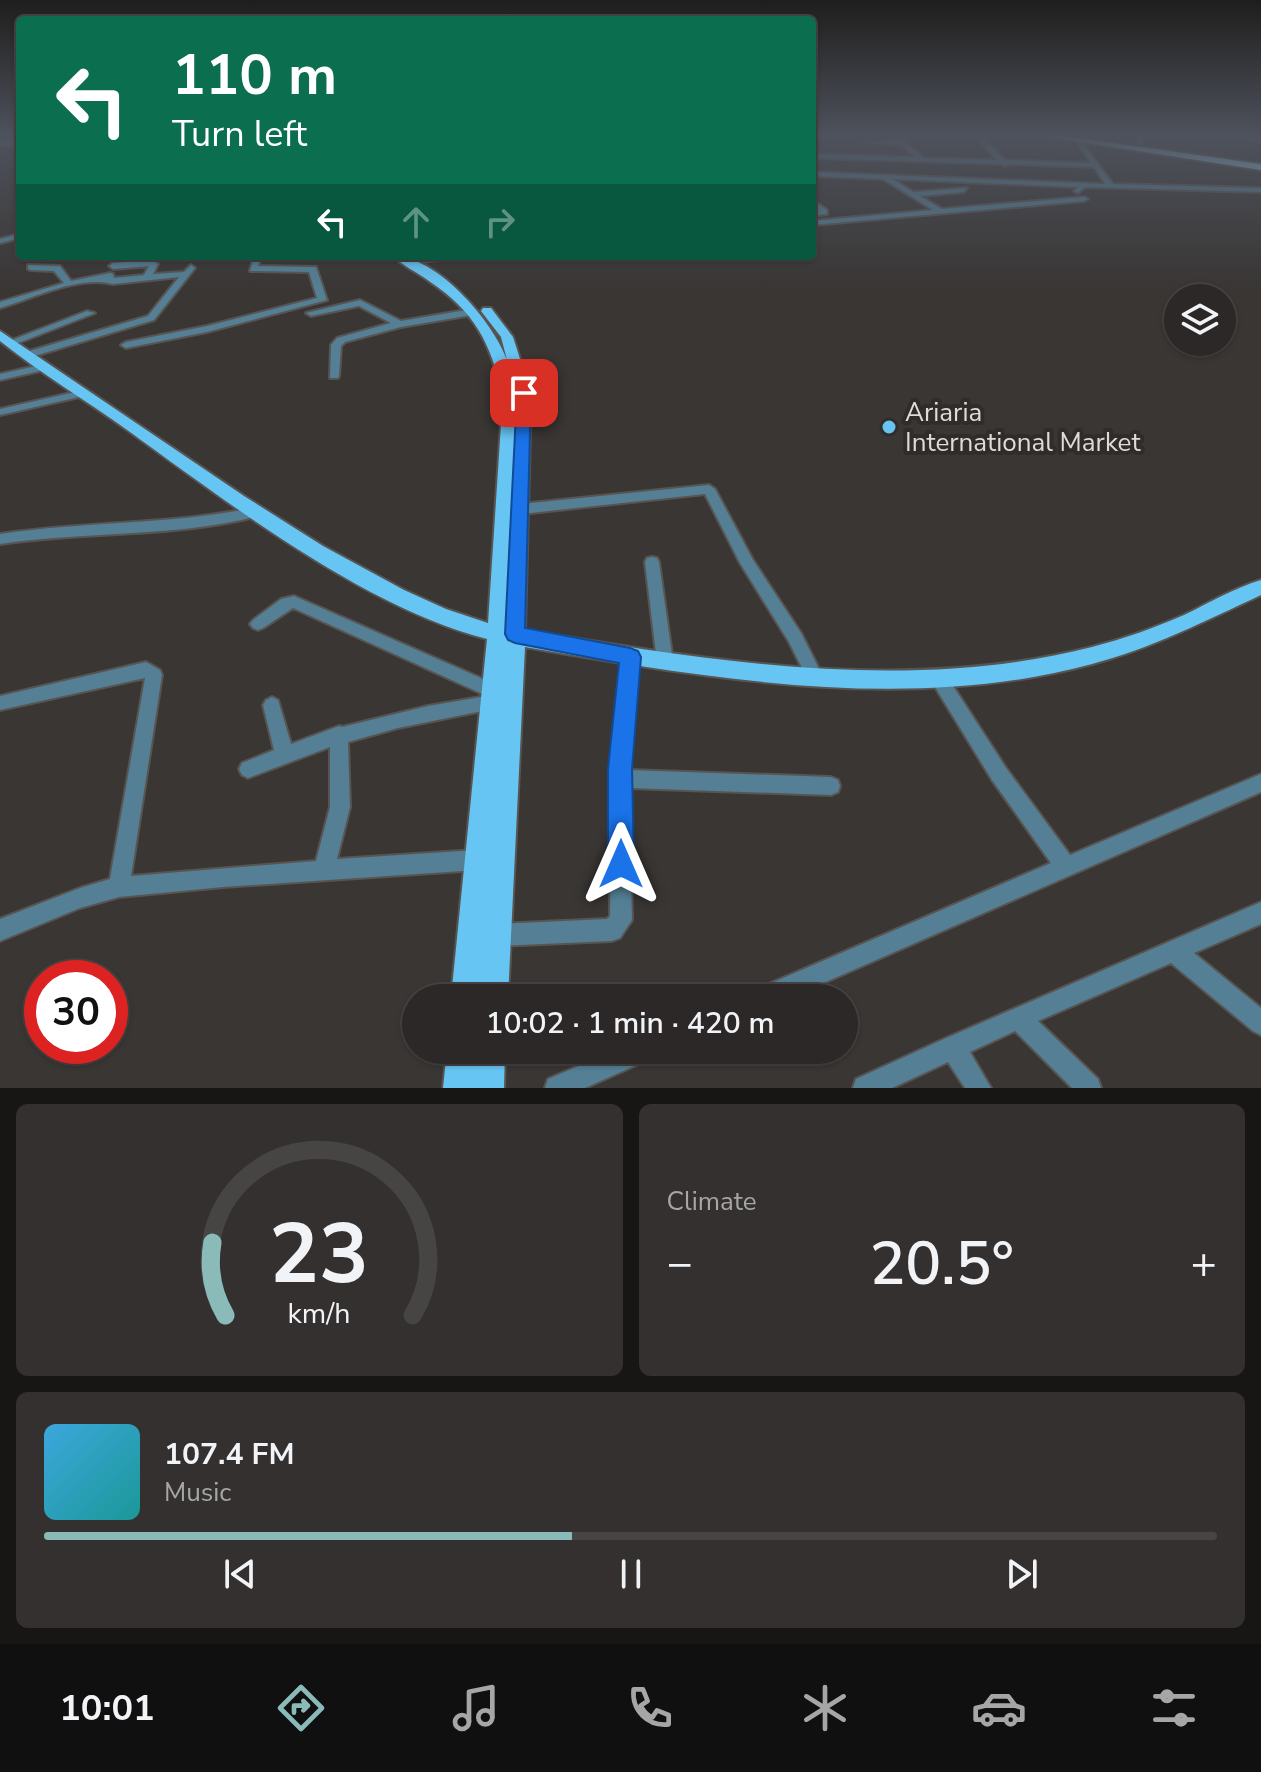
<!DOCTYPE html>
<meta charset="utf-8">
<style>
:root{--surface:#2b2827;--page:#33302f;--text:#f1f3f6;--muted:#a6a6a7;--line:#474444;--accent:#8bbbb9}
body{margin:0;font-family:"Nunito Sans",sans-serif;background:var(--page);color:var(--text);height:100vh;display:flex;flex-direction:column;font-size:30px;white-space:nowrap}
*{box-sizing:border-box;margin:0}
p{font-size:26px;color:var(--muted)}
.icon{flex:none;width:44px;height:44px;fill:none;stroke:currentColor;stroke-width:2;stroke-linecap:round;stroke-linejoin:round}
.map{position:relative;height:1088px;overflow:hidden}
.drawer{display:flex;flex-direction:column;gap:16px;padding:16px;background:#181615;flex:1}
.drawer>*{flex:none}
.hud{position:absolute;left:16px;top:16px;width:800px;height:244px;border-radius:8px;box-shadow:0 2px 6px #0004,0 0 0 2px var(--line);background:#0b6e4f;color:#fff;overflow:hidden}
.fabs{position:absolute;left:1164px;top:284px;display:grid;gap:16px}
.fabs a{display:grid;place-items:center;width:72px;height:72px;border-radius:50%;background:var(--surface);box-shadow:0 2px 6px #0004,0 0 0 2px var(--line);font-size:40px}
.speed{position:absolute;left:24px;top:960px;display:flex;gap:16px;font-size:40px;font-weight:700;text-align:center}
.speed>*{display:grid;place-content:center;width:104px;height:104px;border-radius:50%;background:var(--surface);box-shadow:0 2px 6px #0004,0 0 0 2px var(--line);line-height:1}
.speed .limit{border:12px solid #d22;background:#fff;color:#111}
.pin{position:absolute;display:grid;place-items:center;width:68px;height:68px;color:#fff;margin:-34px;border-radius:16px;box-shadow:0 4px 12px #0006}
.me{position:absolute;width:88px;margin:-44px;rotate:0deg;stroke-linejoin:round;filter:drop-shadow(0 0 6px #0008)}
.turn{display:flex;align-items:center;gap:28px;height:168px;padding:0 24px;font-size:36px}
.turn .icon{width:104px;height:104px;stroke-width:2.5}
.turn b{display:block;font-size:56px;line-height:68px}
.lanes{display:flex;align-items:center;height:76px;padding:0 24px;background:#0003;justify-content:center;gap:40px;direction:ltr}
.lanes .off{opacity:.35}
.big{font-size:60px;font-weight:600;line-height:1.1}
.drawer .widget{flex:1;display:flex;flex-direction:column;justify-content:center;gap:12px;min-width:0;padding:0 28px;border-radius:12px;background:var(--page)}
.drawer .dial{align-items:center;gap:0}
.dial svg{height:208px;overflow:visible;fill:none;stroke:var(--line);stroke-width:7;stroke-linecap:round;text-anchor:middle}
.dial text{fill:var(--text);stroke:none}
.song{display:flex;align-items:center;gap:24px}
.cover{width:96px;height:96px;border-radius:12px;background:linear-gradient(135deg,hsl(200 70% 55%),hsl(180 70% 35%))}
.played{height:8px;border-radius:4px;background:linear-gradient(90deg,var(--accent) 45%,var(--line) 45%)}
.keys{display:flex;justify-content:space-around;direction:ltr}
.heat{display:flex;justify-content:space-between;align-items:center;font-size:44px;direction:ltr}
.drawer .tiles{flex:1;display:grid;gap:16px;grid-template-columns:1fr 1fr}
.widget:last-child{grid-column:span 2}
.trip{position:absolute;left:402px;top:984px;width:456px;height:80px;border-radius:40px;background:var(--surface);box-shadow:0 2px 6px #0004,0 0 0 2px var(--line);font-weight:600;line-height:80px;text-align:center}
.tab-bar{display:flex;height:128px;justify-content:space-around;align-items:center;background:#111010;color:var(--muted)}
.tab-bar .icon{width:56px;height:56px}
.tab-bar .active{color:var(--accent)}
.tab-bar b{font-size:36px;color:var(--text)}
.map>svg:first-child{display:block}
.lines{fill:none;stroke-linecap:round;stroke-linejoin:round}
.minor-casing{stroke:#575452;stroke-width:4}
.major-casing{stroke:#575452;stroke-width:4}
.highway-casing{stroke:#575452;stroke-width:4}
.minor{fill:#547f95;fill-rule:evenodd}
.major{fill:#67c5f4;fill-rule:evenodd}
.highway{fill:#9ddbfd;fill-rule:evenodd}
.route{fill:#1a73e8;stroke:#114b97;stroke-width:2}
.poi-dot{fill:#69c3f1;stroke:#2f2c2a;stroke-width:3}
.labels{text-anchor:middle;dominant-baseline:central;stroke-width:8;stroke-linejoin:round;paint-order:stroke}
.poi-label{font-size:26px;fill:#dddcda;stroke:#2f2c2a;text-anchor:start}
</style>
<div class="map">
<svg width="1261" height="1088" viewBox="0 0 1261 1088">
<rect width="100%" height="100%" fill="#393634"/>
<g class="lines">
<defs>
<path id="minor" d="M820 136H826V137L823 139Z
M891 136H898L924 158 997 160 975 136H981L1005 160 1091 163 1076 141 1079 139 1113 184 1261 188V192L1085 187 1078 193 1074 191 1078 187 893 179 913 192 967 188 964 192 920 196 942 209 1084 197 1088 199 1084 201 812 225V221L933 210 883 179 812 176V172L1105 184 1094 167 1008 164 1005 166 1001 164 812 158V154L916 157 901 145 865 143 896 141Z
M1137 136H1143L1142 144 1137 143Z
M1242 136 1261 139V143L1243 137Z
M0 141 20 142V146L0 145Z
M812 200 827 210V214L812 216V212L818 211 812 206Z
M20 234V238L0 243V239Z
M254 256H262L258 266 316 267 327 300 207 332 126 348 121 345 126 342 207 326 317 298 309 272 250 271Z
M424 256H454L450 259 419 262 415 259Z
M151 260 158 264 153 274 184 272 191 265 195 268 154 320 31 357H23V353L148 316 179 277 113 284C79 275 34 298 0 308V302L64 283 54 271 31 270 28 269V265L60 266 71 281 110 273 113 274 114 278 144 275 149 266 113 269 109 266 113 263Z
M360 300 401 321 472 309 477 312 472 315 401 327 345 342 341 346 339 376 338 378H330L331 345 337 338 391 323 359 306 311 316 306 313Z
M87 311 95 313 13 345 4 343Z
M45 364 49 365V369L0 380V374Z
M84 390 90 393 88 395 0 415V409Z
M709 485 715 489 753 560 801 633 823 677 821 682 815 684 809 682 789 642 740 563 705 494 521 514 514 509 521 504Z
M257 507 262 509 264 512 262 515C177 538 87 531 0 544V534C86 521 172 525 257 507Z
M652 557 657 558 659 562 673 662 671 667 665 669 659 667 657 662 645 562 647 558Z
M294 596 499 686 501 691 496 697 500 703 497 708 398 728 348 742 350 807 337 859 477 850 484 853 487 860 484 867 477 870 223 887 119 897 80 908 0 941V919L80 888 110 879 145 678 0 710V696L146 662 160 670 162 675 131 876 316 861 330 807V747L248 778 242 775 239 769 242 763 274 750 263 705 266 700 272 697 278 700 291 744 339 726 342 727 428 706 487 696 293 608 263 628 258 630 253 628 250 624 253 620 281 599Z
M630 650 636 652 638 657 629 770 831 777 838 780 840 786 838 792 831 795 629 788 632 920 620 938 612 941 496 946 488 943 485 935 488 927 496 924 607 919 610 916 611 769 622 657 624 652Z
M938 670 944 672 1006 768 1070 855 1261 774V792L789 998H752L755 990 1051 863 992 780 932 682 930 677 932 672Z
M1261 902V924L1194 953 1261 1008V1035L1253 1031 1171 963 1038 1021 1098 1079 1101 1088H1072L1015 1031 970 1052 991 1088H965L948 1062 892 1088H853L856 1079 944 1039Z
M616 1050H656L652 1058 585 1088H545L548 1079Z"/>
<path id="major" d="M393 256C437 256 493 321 507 360L501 337 481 311 483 308H491L513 337 531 393 525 630C710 661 907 694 1092 647 1123 639 1154 628 1184 615 1209 603 1234 588 1261 580V595C1205 621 1152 648 1092 664 908 714 709 678 525 647L508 998H451L487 639C366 608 231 505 130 432 87 401 41 374 0 341V331L244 496 323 546 404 590 446 609 488 623 503 394C489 341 476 313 429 281 417 272 403 266 393 256Z
M447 1050H505L504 1088H443Z"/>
<path id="highway" d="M1041 136H1063L1261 164V170Z"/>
</defs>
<use href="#minor" class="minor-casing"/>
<use href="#major" class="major-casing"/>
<use href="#highway" class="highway-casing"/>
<use href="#minor" class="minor"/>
<use href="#major" class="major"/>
<use href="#highway" class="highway"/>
</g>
<linearGradient id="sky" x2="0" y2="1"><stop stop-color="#1f1e1d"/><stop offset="0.47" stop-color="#4e525c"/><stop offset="1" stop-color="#4e525c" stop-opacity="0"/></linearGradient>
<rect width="1261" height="288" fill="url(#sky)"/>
<path class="route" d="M524 389 531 393 525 628 630 648 638 651 641 657 632 769 634 864 630 873 621 877 612 873 608 864V769L619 663 515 643 508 640 505 634 517 393Z"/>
<circle class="poi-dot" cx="889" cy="427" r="8"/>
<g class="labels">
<g class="poi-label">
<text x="905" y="412">Ariaria<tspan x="905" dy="30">International Market</tspan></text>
</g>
</g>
</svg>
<div class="fabs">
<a><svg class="icon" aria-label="layers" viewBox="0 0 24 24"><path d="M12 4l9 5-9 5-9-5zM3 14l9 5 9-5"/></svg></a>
</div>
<div class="speed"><div class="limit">30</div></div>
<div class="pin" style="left:524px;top:393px;background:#d93025"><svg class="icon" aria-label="arrive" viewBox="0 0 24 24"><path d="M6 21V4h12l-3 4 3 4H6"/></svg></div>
<svg class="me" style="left:621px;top:864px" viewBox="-20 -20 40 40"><path d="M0-17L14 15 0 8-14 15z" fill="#1a73e8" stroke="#fff" stroke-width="4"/></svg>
<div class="trip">10:02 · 1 min · 420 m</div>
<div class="hud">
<div class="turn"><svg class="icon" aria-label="left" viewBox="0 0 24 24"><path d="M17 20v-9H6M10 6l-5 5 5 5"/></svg><div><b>110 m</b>Turn left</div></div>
<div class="lanes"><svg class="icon" aria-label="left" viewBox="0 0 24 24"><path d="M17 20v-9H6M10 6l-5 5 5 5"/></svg><svg class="icon off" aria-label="ahead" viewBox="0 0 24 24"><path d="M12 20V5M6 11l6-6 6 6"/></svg><svg class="icon off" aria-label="right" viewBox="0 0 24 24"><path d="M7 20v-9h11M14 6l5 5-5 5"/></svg></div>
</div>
</div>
<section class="drawer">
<div class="tiles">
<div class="widget dial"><svg viewBox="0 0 100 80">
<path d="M14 69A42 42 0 1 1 86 69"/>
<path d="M14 69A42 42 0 0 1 9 41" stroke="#8bbbb9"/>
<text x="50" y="56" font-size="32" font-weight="700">23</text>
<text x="50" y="72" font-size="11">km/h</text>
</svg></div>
<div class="widget"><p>Climate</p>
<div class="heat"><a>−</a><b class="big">20.5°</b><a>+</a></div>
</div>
<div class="widget">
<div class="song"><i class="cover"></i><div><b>107.4 FM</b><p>Music</p></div></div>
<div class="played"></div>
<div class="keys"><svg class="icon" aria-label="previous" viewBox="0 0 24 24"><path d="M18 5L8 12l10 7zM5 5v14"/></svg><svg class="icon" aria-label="pause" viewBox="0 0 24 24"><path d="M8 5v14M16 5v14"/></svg><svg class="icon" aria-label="next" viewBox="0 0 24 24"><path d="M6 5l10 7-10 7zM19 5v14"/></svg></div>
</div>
</div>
</section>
<nav class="tab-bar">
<b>10:01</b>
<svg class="icon active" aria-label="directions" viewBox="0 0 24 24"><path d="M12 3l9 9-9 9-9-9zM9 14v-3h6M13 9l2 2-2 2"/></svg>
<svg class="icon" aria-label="music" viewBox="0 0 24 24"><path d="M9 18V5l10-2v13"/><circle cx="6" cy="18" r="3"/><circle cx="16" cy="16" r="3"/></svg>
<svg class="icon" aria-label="phone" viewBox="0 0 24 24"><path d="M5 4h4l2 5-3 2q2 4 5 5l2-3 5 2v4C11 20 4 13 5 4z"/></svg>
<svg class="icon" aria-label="climate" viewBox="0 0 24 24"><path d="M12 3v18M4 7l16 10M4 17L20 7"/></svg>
<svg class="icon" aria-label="car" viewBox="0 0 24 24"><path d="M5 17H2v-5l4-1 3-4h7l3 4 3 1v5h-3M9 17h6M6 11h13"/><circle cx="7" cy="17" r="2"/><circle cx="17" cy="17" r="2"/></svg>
<svg class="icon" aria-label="filters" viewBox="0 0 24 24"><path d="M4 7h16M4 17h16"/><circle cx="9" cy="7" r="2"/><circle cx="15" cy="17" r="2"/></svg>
</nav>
